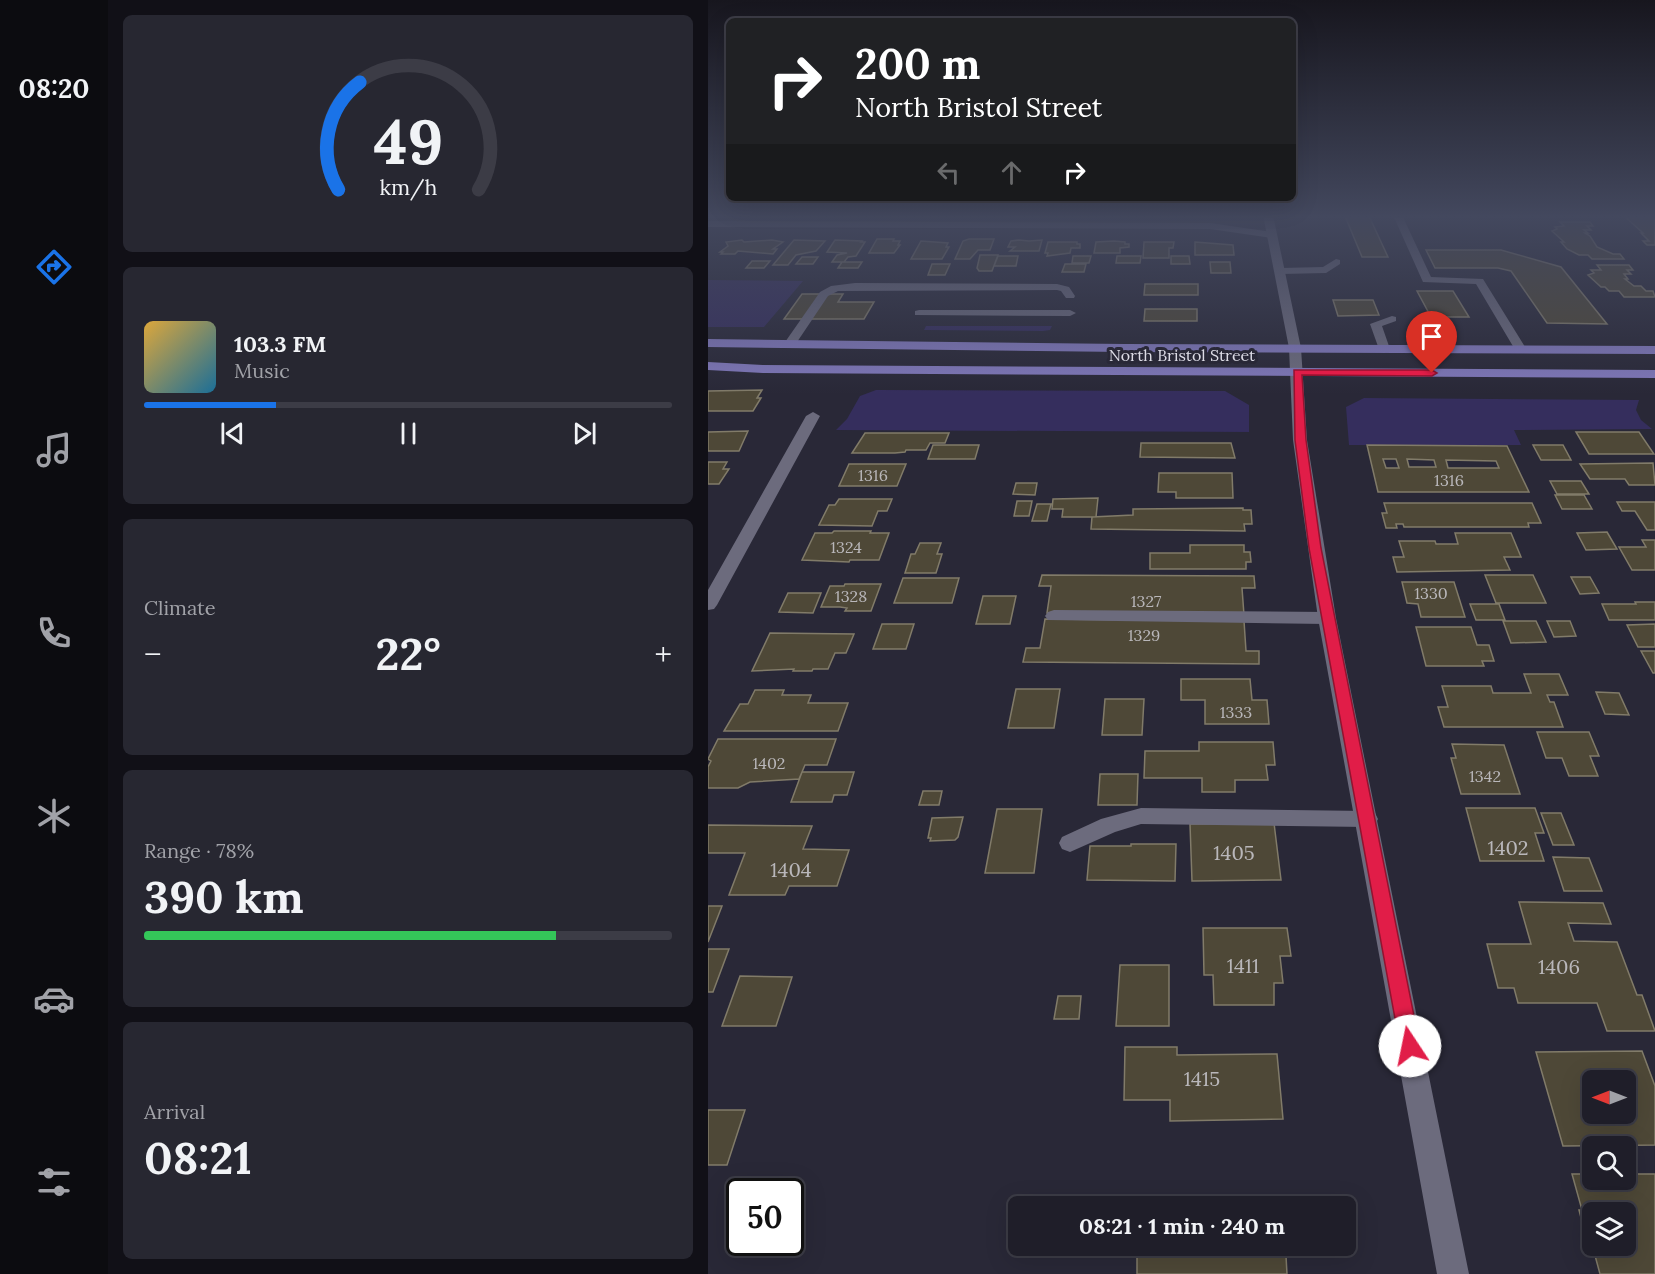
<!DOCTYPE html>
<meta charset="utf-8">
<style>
:root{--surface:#1f1e29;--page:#272731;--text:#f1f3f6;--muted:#a1a2a8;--line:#3c3c46;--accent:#1a73e8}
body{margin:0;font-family:Lora,serif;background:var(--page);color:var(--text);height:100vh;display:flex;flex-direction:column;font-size:22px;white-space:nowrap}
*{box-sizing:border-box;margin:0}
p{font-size:20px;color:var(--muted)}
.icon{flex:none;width:33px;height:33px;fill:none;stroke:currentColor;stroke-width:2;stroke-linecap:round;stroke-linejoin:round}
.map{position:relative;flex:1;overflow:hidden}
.panel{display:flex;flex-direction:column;gap:15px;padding:15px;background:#111017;width:600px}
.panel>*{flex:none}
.banner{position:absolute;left:18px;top:18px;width:570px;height:183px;border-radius:9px;box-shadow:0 6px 24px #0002,0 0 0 2px var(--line);background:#202124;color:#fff;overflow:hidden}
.needle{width:39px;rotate:270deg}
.fabs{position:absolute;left:874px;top:1070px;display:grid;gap:12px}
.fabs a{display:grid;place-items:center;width:54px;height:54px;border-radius:9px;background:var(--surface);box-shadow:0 6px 24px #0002,0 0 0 2px var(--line);font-size:30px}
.speed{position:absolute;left:18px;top:1178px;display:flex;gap:12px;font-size:30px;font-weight:700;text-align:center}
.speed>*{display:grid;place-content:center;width:78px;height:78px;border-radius:50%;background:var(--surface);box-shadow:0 6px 24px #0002,0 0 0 2px var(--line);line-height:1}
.speed .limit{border:3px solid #111;border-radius:9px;background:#fff;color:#111}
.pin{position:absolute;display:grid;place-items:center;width:51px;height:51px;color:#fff;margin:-62px -26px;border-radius:50% 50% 50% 0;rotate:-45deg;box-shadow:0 0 6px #0007}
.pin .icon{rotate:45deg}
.me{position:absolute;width:66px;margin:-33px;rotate:349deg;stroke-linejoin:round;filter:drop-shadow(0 0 4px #0008)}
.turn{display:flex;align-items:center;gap:21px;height:126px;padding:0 30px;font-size:27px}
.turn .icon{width:78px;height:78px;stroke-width:2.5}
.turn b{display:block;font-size:42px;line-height:51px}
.lanes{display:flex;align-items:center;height:57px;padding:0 30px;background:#0003;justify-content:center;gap:30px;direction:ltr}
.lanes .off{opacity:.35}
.big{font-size:45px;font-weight:700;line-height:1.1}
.panel .card{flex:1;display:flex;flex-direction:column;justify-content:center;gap:9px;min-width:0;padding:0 21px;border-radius:9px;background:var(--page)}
.panel .dial{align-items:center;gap:0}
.dial svg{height:156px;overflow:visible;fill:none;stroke:var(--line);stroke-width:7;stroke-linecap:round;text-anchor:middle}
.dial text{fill:var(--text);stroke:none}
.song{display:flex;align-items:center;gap:18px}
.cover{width:72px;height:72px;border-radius:9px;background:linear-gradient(135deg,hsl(40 70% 55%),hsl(200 70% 35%))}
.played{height:6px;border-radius:3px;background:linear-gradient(90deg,var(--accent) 25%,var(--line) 25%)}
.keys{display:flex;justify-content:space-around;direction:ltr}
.heat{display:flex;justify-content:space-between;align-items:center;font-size:33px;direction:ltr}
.charge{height:9px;border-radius:4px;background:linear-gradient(90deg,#34c759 78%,var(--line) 0)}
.trip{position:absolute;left:300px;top:1196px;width:348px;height:60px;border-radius:9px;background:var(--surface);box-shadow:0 6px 24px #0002,0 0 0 2px var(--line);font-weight:700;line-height:60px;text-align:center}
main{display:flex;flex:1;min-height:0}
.menu{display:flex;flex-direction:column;width:108px;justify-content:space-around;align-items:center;background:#0c0c10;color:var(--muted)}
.menu .icon{width:42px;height:42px}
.menu .current{color:var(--accent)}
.menu b{font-size:27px;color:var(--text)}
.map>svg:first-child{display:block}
.green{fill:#352e5d}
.building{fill:#4e4837;stroke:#817b69;stroke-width:1.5;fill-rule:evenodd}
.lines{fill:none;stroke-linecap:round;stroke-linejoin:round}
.lane{fill:#6c6b7d;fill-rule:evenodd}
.street{fill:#6c6b7d;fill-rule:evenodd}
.secondary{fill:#6c6b7d;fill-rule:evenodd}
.primary{fill:#8078ba;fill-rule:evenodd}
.route{fill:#e11d48;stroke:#92132f;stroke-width:1.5}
.labels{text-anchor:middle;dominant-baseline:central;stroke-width:6;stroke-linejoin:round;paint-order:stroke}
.far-street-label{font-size:16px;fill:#dddce6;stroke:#292837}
.number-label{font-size:16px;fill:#b9b7ba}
.near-number-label{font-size:20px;fill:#b9b7ba}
</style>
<main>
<nav class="menu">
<b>08:20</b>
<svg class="icon current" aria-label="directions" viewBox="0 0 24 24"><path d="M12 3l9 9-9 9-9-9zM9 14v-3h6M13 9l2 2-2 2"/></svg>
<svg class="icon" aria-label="music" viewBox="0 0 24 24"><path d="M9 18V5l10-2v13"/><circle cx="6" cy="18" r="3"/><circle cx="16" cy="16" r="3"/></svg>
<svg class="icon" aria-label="phone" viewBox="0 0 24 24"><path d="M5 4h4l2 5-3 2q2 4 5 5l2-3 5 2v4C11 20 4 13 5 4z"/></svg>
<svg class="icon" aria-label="climate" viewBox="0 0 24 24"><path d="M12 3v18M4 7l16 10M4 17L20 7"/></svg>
<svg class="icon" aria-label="car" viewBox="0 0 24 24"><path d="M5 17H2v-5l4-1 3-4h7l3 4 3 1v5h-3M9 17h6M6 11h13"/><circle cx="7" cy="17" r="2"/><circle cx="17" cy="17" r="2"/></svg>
<svg class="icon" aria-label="filters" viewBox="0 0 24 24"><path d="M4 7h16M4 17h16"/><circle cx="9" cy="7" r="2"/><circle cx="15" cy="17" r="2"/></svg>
</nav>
<section class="panel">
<div class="card dial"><svg viewBox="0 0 100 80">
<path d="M14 69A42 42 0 1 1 86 69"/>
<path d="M14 69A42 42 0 0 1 25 14" stroke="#1a73e8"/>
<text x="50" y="56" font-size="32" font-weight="700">49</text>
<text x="50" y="72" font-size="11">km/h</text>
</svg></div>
<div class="card">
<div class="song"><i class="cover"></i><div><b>103.3 FM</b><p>Music</p></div></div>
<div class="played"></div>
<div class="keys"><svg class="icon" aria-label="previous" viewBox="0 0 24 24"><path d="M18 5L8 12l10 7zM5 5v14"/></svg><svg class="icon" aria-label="pause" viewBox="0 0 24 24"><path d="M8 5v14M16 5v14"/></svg><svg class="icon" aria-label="next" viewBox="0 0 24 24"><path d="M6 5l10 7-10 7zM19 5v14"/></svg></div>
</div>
<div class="card"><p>Climate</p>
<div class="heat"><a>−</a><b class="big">22°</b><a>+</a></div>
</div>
<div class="card"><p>Range · 78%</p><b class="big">390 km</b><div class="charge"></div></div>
<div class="card"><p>Arrival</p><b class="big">08:21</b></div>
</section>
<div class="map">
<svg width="947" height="1274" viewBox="0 0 947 1274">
<rect width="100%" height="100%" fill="#292837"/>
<path class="green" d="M0 280 95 281 56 327H0Z
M218 326H344L342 330 335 331 216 330Z
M168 390 517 391 541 405V432L128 430 139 419 152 396Z
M656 398 931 400 928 410 933 420 944 429 806 430 813 445H641L638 407Z"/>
<path class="building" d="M915 215H947V245H939L935 241H941L933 233H935Z
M637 216H661L680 257H654Z
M852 222H882L885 226H879L883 230H876L880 233H877L882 236 889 247 905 254H912L916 259H884L880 255H871L859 249 853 242H856L844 231 849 229 847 227 856 226Z
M169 239H186L185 241H192L190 245H192L186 253H161Z
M261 239H286L282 250H270L262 259H247L255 241Z
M34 240 36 242 64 240 75 242 65 249H69L65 254 30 251 27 254H13L15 252H12L20 246 18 242Z
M86 240 117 241 108 251 88 255 80 265H65Z
M127 240 154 241 153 242H157L148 256 140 257 136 262H124L129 255 139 253 119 252Z
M311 240 321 241 334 240 331 251H302L307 247H300L303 241Z
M213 241 240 243 238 247H241L234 259H203Z
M406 241 417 242V244H421V247L412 248V253H386L388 242Z
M351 242H369V244H372V248H363L362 253 339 256 340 253H337L340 242Z
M436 242H466L465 248H461V258H435Z
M487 242 525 245 526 255H487Z
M718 250H793L853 267 899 324 839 323 803 271 790 268H727Z
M272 255H290L284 271H271L269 268Z
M290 256H310L308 266H286Z
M365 256H383L381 263H364Z
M409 256H433L432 263H408Z
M463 256H481L482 264H463Z
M94 257H110L105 264H88Z
M44 261H62L56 268H38Z
M134 262H154L150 268H130Z
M502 262H522L523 273H503Z
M224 264H242L237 275H220Z
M357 264H378L376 272H354Z
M889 265H921L925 270H919L923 274H916L920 279H917L926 286H933L938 291H945L947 297H916L911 291H901L897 287H893L880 275 886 273 883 270H893Z
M437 284H490V295H436Z
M709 291H745L761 317H723Z
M94 294H135L130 302H166L156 319H76Z
M625 300H665L671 315 630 316Z
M437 309H489V321H436Z
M54 390 49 398H53L45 411H0V391Z
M40 431 31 451H0V432Z
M868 432H931L946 454H881Z
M157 433H241L237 443H222L218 450H198L197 452 187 453H144Z
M433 443H523L527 458 432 457Z
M225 445H271L267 459H220Z
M659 445 799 446 821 492H670ZM675 459H688L691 468H678ZM699 459 726 460 728 467H701ZM738 460 788 461 791 468H740Z
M825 445H855L863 460H833Z
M0 462H19L15 469H21L11 484H0Z
M945 463 947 485H921L917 479H882L872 464Z
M141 464H198L189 486H131Z
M451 473H524L525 498H468V492H450Z
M842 481H873L881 494H849Z
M308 483H329L327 495 305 494Z
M847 495H876L884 509H854Z
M390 498 388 517H354L355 509H344L345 499Z
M131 499H184L179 511H170L164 526 111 525 121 505H127Z
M309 501H324L321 516H306Z
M909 502H947V530H939L927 511H914Z
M676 503H824L833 523H820L821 527H696L695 524H688L689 528H678L674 513H679Z
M329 504H343L339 521H324Z
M535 508V510H543L544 524H536L537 531 383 529 384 517 425 515V509Z
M126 531H163L162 533H181L171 560H142L141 562 94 560 107 533H124Z
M899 532 909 549 878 550 869 533Z
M747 533H803L813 557H796L802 570 689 572 685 557H696L691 541H727L728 544H750Z
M934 540H947V570H924L911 547H938Z
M212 543H233L229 554H234L228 573H197L203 554H207Z
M482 545H536V552H542L543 562H538V569H442V553H482Z
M334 575 546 576 547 588H534L536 615 339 613 343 586H331Z
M777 575H825L838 603H788Z
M863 577H882L891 593 872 594Z
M195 578H251L244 603H186Z
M694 582H746L757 617H713L710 604 699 603Z
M137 584H173L163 611H137L139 608 132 607H113L122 586H136Z
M80 593H113L105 613 71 612Z
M275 596H308L302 624H268Z
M927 602H947V620H901L894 604H928Z
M762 604H791L797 620H768Z
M337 619 536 621 538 651H551V664L315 662 318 648H332Z
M795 621H828L838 642 803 643Z
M839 621H862L868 636 846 637Z
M174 624H206L198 649H165Z
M947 624V647H930L919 625Z
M708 627H763L769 645H781L786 661H774L776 666H718Z
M62 633 146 634 138 653H127L120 669H105L104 671H85L86 669 44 671Z
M933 651H947V673H945Z
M816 674H851L860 695H839L842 702H846L855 727H736L730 707H740L734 686H783L785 693H823Z
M473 679H542L544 700H559L561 724H497V700H473Z
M308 689H352L346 728H300Z
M47 690H76L74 695H103L100 703H140L130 731H16L32 704H40Z
M888 692 911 693 921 715 897 714Z
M397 699H436L434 735H394Z
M829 732H881L891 756H882L890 776H861L854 758H838Z
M10 739H128L119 765H97L91 779 42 782 30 788H0V767L3 761 0 759Z
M491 742H565L567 765H558L560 780H527V792H494V778H436L437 751H491Z
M744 744 796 745 812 794H753L743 758H748Z
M94 772H146L139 795H126L124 802H83Z
M392 774H430L429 805H390Z
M215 791H234L231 805H211Z
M758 808H827L836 833H827L836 861H772Z
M289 809H334L326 873H277Z
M833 813H853L866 845H845Z
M255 817 250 837 247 840 222 841 223 838H220L224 818Z
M566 823 573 880 484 881 482 824Z
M0 825 104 826 95 849 141 850 129 886H81L77 895H21L37 853H0Z
M423 844H468L467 881 379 880 382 846H423Z
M845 857 881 858 894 891H856Z
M811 902 895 903 903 924 860 923 866 941 909 942 929 995H934L947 1031H899L889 1003H810L806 988H790L779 944H823Z
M0 906H14L0 942Z
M495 928H579L583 956H572L575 983H566V1005H506L505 975H496Z
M0 949H21L5 992H0Z
M412 965H461V1026H408Z
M32 976 84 977 68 1026H14Z
M350 996H373L371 1019H346Z
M417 1047H469V1055L569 1054 575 1119 462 1121V1100H416Z
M934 1051 947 1086V1145L855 1146 828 1052ZM885 1080H918V1113H885Z
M0 1110H37L19 1165H0Z
M864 1174H885V1179H918V1174H947V1274H892L882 1237H878L871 1210H874ZM885 1212H918V1245H885Z
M514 1202V1206H429V1205Z
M429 1245H517L518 1257 578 1256 579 1274H429Z"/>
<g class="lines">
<path class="lane" d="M685 215H694L723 277 775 279 819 350 817 353H809L768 284 715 282Z
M628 259 632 260V264L618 273 573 274 568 271 573 268 615 267Z
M147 283 349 284 361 287 367 296 366 298H358L353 291 349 290 130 291 120 296 85 348H77L75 345 112 292 123 286Z
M211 310H362L368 313 362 316 207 315V311Z
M684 316 688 317V321L674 326 682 349 676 353 672 352 662 324Z
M346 610 619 612 625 614 628 618 625 622 619 624 340 620 337 616 340 612Z
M433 808 659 811 667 813 670 819 667 825 659 827 433 824 407 832 362 852 354 849 351 843 354 837 393 819Z"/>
<path class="street" d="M0 221 502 223 564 232 569 235 564 238 502 229 0 227Z
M105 412 112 416 9 605 6 609 0 610V590L98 416Z"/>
<path class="secondary" d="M555 215H565L593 348 599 440 628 618 761 1274H729L610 618 585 440 581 348Z"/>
<path class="primary" d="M0 339 416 344 947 346V354L416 352 0 347Z
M0 362 55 365 947 370V378L55 373 0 370Z"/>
</g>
<linearGradient id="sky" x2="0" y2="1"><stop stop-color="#17161e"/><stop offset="0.55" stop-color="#43485e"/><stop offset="1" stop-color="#43485e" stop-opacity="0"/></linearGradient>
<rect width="947" height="394" fill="url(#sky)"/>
<path class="route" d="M586 370H724L729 373 724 376 594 375 598 440 613 548 712 1046 709 1053 702 1056 695 1053 692 1046 601 548 587 440Z"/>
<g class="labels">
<g class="far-street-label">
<text x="474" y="355">North Bristol Street</text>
</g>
<g class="number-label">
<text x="165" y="475">1316</text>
<text x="741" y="480">1316</text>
<text x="138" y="547">1324</text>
<text x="723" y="593">1330</text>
<text x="143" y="596">1328</text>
<text x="438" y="601">1327</text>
<text x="436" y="635">1329</text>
<text x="528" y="712">1333</text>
<text x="61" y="763">1402</text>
<text x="777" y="776">1342</text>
</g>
<g class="near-number-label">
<text x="800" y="847">1402</text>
<text x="526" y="852">1405</text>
<text x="83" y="869">1404</text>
<text x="535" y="965">1411</text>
<text x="851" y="966">1406</text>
<text x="494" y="1078">1415</text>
</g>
</g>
</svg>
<div class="fabs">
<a><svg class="needle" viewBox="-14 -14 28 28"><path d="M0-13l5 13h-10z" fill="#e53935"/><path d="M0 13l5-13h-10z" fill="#a1a2a8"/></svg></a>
<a><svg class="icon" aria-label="search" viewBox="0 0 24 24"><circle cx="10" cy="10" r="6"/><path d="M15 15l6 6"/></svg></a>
<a><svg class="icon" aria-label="layers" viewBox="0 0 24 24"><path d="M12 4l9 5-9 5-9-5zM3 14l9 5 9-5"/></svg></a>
</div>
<div class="speed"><div class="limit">50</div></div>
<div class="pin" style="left:724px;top:373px;background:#d93025"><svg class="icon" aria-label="arrive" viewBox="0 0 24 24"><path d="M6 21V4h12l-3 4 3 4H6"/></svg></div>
<svg class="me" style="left:702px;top:1046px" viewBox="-20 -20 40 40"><circle r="19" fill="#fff"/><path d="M0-13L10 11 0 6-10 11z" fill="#e11d48"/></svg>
<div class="trip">08:21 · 1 min · 240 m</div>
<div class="banner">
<div class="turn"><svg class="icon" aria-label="right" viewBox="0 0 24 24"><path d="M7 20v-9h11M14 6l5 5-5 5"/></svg><div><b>200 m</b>North Bristol Street</div></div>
<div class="lanes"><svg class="icon off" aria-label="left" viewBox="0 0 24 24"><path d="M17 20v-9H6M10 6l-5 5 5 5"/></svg><svg class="icon off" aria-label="ahead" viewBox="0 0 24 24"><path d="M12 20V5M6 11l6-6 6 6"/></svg><svg class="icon" aria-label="right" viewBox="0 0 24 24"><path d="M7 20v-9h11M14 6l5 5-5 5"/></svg></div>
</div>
</div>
</main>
